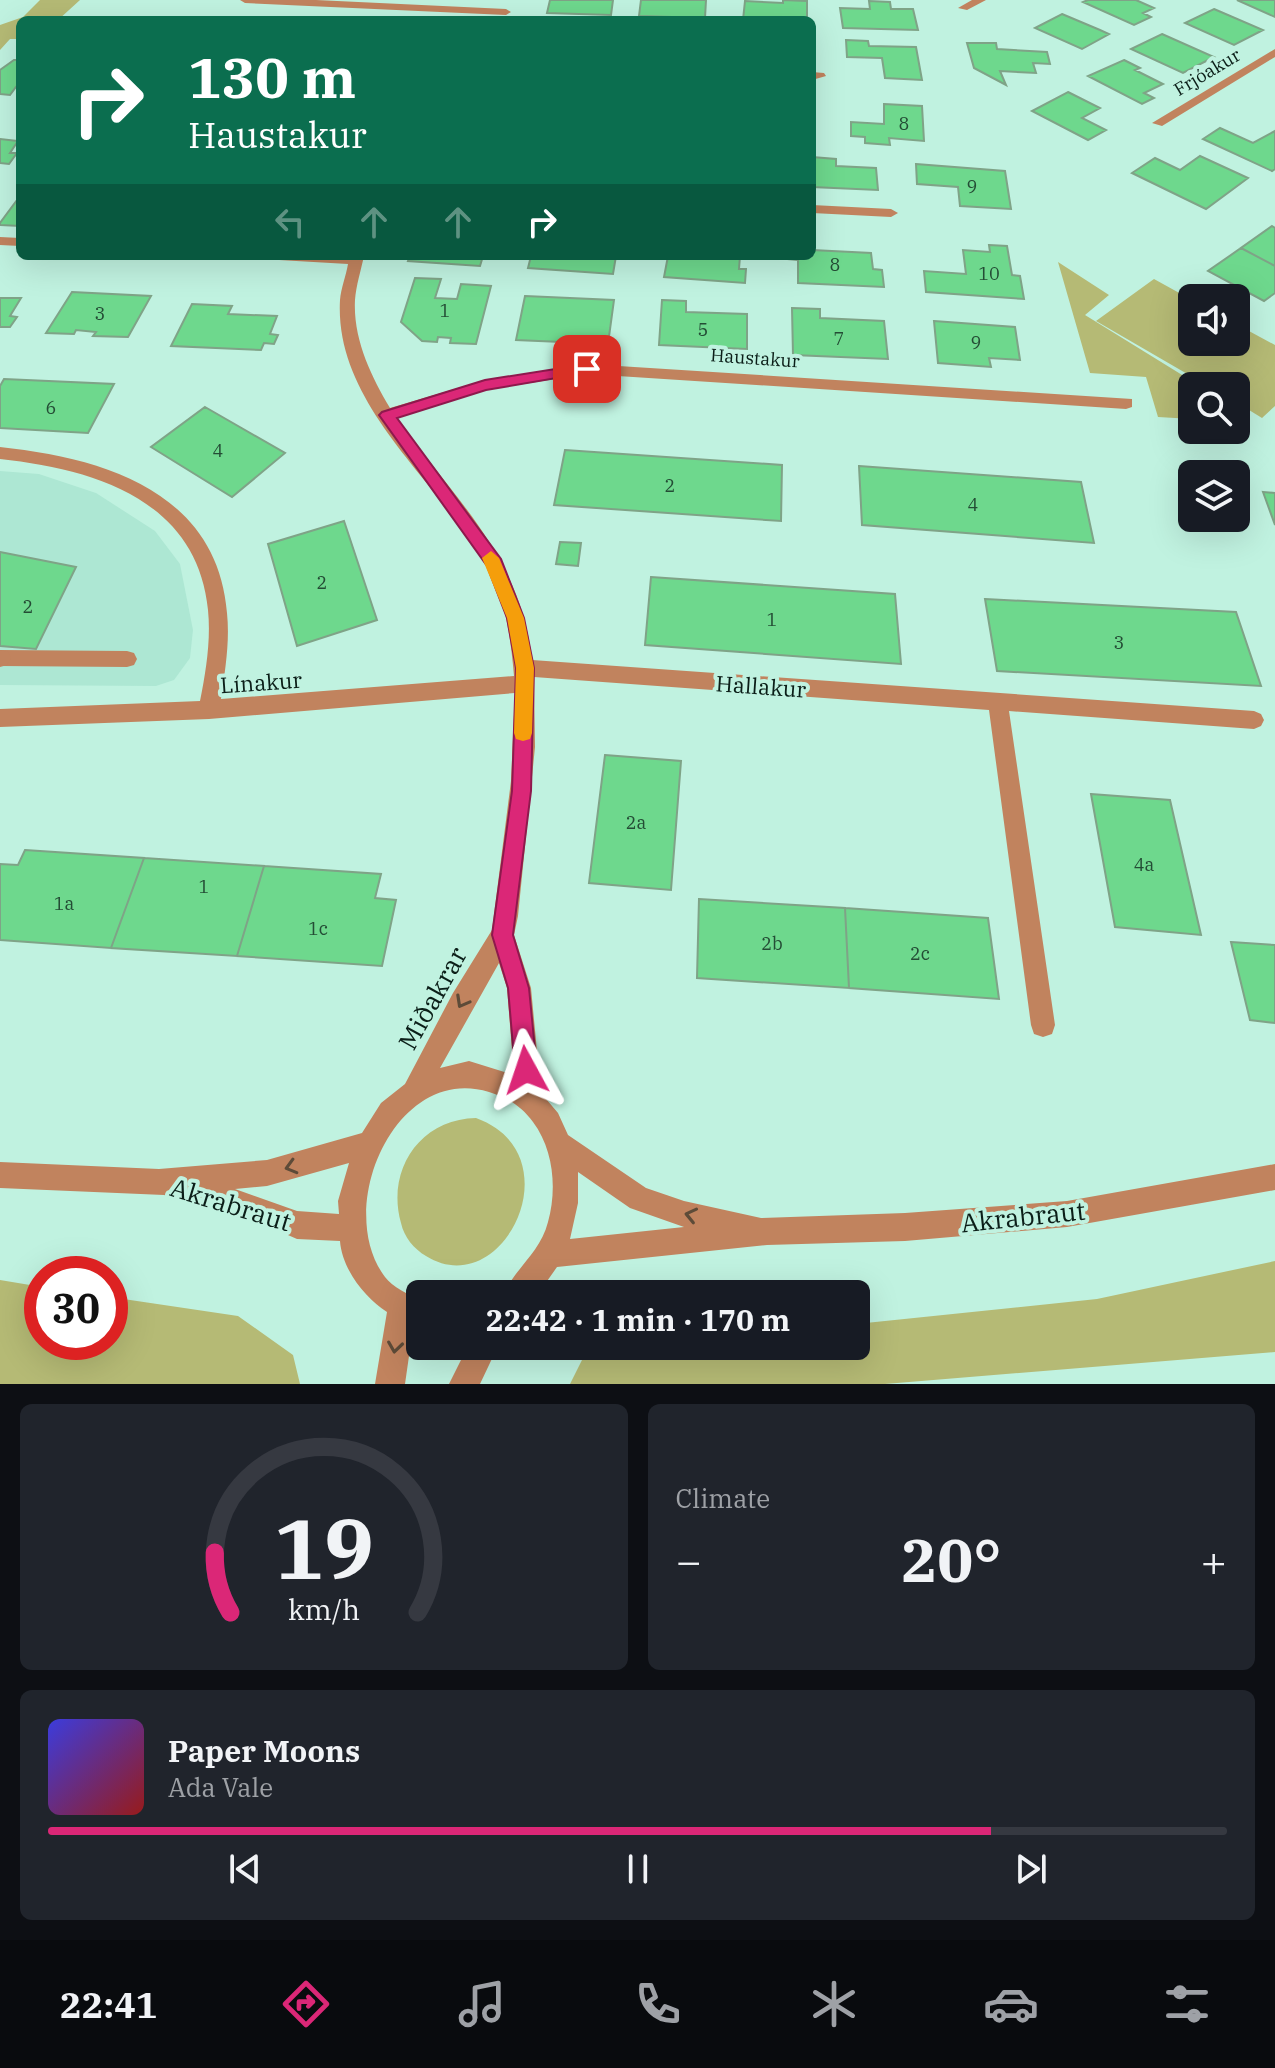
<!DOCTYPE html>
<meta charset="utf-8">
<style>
:root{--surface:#171b24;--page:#20242c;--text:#f1f3f6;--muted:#9ea1a6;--line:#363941;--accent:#db2777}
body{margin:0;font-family:"IBM Plex Serif",serif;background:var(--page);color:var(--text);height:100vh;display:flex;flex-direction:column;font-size:30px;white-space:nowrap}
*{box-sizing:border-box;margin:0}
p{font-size:26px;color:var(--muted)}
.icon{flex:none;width:44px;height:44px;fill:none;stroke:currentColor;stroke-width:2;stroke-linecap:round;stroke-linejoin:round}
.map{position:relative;height:1384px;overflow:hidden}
.details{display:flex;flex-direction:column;gap:20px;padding:20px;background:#0d0f14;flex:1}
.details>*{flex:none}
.hud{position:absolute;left:16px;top:16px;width:800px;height:244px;border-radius:12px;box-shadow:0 8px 32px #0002;background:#0b6e4f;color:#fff;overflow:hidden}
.tools{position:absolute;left:1178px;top:284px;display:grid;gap:16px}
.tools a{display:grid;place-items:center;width:72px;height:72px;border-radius:12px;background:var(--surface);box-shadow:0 8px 32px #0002;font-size:40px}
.speed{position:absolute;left:24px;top:1256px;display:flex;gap:16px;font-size:40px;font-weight:700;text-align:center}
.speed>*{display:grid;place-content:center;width:104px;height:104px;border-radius:50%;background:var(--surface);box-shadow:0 8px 32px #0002;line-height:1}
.speed .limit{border:12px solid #d22;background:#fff;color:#111}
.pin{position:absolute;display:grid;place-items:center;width:68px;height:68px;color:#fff;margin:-34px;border-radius:16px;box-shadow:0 4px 12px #0006}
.me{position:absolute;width:88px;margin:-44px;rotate:355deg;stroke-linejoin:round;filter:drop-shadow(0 0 6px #0008)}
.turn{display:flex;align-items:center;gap:28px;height:168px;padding:0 40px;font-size:36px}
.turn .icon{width:104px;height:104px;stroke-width:2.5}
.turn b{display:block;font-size:56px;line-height:68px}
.lanes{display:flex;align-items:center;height:76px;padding:0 40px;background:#0003;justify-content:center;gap:40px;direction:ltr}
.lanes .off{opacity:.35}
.big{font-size:60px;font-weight:700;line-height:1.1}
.details .widget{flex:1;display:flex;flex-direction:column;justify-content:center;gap:12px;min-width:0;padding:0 28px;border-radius:12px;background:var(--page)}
.details .dial{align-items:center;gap:0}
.dial svg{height:208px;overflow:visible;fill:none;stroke:var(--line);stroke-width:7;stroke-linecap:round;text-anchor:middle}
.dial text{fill:var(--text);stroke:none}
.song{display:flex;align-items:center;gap:24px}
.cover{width:96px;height:96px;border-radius:12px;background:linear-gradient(135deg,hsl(240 70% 55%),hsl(0 70% 35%))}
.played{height:8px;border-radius:4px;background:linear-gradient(90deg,var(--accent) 80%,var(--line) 80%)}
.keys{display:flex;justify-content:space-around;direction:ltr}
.heat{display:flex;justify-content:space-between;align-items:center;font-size:44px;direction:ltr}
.details .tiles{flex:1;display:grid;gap:20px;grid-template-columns:1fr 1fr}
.widget:last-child{grid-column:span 2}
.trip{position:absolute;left:406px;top:1280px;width:464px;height:80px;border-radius:12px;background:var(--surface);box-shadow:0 8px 32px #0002;font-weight:700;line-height:80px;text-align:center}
.tabs{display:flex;height:128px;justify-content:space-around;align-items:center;background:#090b0e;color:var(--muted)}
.tabs .icon{width:56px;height:56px}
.tabs .on{color:var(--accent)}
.tabs b{font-size:36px;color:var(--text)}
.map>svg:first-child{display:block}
.built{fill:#ade7d3}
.green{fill:#b5ba75}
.building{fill:#6ed88d;stroke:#7fa387;stroke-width:2}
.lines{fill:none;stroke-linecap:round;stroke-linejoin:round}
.service{fill:#c1835e;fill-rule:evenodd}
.minor{fill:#c1835e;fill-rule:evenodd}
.oneway{stroke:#5d4b38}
.route{fill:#db2777;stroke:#8e194d;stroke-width:2}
.slow{fill:#f59e0b}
.labels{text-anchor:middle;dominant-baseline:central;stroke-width:8;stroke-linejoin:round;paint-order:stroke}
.far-street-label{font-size:18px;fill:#0b1e18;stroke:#c0f2e0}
.number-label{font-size:18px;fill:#244c35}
.street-label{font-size:22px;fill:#0b1e18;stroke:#c0f2e0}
.near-street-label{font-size:26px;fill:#0b1e18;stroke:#c0f2e0}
</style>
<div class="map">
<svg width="1275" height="1384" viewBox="0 0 1275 1384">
<rect width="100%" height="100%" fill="#c0f2e0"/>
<path class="built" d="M0 471 39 474 96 493 155 531 180 564 193 630 190 658 174 680 156 686 0 685Z"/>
<path class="green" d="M40 0H80L58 20H20V39H10L0 50V25L23 17Z
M1058 262 1109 295 1085 315 1200 386H1192V419L1158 417 1146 377 1090 373Z
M1154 279 1192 300V342H1236V324L1275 345V406L1262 418 1236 402V386H1208L1096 321Z
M476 1118C576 1154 503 1304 426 1256 414 1249 404 1237 401 1223 386 1170 420 1119 476 1118Z
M1275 1261V1352L885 1384H570L583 1358 661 1346H856V1324L1097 1299Z
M0 1280 42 1287V1342H110V1297L238 1316 293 1355 300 1384H0Z"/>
<path class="building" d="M550 0H613L611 15 547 13Z
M641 0H706L705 18 639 16Z
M783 0 807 1V20H743L745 1 783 3Z
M1088 0H1136L1154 8 1143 13 1151 17 1134 25 1083 2Z
M1237 0H1275V17Z
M869 1 890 2 891 9H913L918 30 843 28 840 8 870 9Z
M1214 9 1263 30 1234 45 1185 23Z
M1062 14 1100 30 1109 34 1082 49 1035 28Z
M1162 34 1214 57 1183 73 1131 49Z
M846 40 868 41 869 46 916 47 922 80 885 78 882 58 847 57Z
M967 43H996L997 49 1047 52 1050 64 1033 63 1036 73 1000 71 1006 85 974 68Z
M14 60H20V88L16 87 10 95 0 94V70Z
M1124 60 1140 68 1135 70 1163 84 1144 93 1154 98 1142 104 1088 76Z
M1068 92 1100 108 1082 118 1106 130 1088 140 1032 111Z
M884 104 922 106 924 141 889 138 890 145 865 143V137L851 136V122L884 124Z
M1220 128 1253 143 1275 131V169L1272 171 1203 139Z
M0 139 18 141 10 153H17L9 164 0 163Z
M1200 156 1248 178 1206 209 1132 173 1155 158 1180 170Z
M812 157 836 159V166L876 168 878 190 812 187Z
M916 164 1005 171 1011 209 960 206 958 187 917 184Z
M20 196V226L0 225V223Z
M1272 226 1275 228V266L1241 248Z
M989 245 1007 246 1012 275 1020 276 1024 299 926 292 924 271 966 274 963 250 990 252Z
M1241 248 1275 266V293L1264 301 1208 271Z
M812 250 871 253 873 269 882 270 884 287 798 283V260L788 259V256H812Z
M410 256H483L480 266 408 261Z
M531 256H616L613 274 528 268Z
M668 256H740L739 269H746L745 283 664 277Z
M415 278 441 279 435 298 457 299 461 284 491 286 476 344 450 343 451 338 438 337 437 342 422 341 401 322Z
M72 292 151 296 128 337 93 336 96 332 76 330 74 334 46 333Z
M525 296 614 300 608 344 516 340Z
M0 298H21L10 316 17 317 10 327H0Z
M662 300 686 301V312L747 314V349L659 345Z
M192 304 232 306 228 314 277 316 270 334 278 335 274 344 264 343 261 350 171 346Z
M792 308 820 309V318L884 321 888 359 793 355Z
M934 321 1015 327 1020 360 989 358 991 367 938 363Z
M4 379 114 384 88 433 0 428V386Z
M205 407 285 453 232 497 151 447Z
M565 450 782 465 781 521 554 505Z
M859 466 1081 482 1094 543 862 525Z
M1263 492 1275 493V525Z
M344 521 377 620 297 646 268 544Z
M560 542 581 543 578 566 556 564Z
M0 552 76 567 36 649 0 646Z
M651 577 895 594 901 664 645 645Z
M985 599 1236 612 1261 686 997 671Z
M605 755 681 761 671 890 589 883Z
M1091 794 1170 800 1201 935 1115 927Z
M25 850 144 858 111 948 0 940V864L18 865Z
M144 858 264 866 237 956 111 948Z
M264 866 381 874 375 898 396 900 382 966 237 956Z
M699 899 845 908 849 988 697 978Z
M845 908 988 918 999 999 849 988Z
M1231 942 1275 945V1023L1250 1020Z"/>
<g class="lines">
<path class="service" d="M0 650 127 651 134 653 137 659 134 665 127 667 0 666Z"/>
<path class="minor" d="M240 0H316L506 9 511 12 506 15 245 3Z
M972 0H986L967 10 958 8Z
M1275 49V57L1162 126 1152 123Z
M812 72 824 73 826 76 812 80Z
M812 205 891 209 898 213 891 217 812 213Z
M0 237 20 238V246L0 245Z
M272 256H364C361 270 356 286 355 300 353 339 371 376 390 408L485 380 587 364 1132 399V407L1126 409 587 374 486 390 396 418C454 498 521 557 532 660L1254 711 1261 714 1264 720 1261 726 1254 729 1009 711 1055 1025 1052 1034 1043 1037 1034 1034 1031 1025 989 710 534 677 535 747 518 916 514 935 531 988 541 1093 558 1113 568 1135 646 1188 684 1201 761 1218 905 1213 1067 1201 1275 1164V1190L1067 1227 905 1241 767 1245 557 1267 538 1294H504C515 1268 540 1253 548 1222 557 1190 554 1150 533 1122 521 1106 508 1098 489 1092 396 1063 333 1208 385 1277 392 1287 409 1294 420 1301V1331L413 1328 405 1384H375L387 1312C365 1298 342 1269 340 1241L297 1239 256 1221 164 1195 0 1188V1162L159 1169 267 1160 362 1133 381 1103 405 1084 453 993 492 930 511 781 515 693 209 719 0 727V709L200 701C206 671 211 640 208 610 197 499 93 469 0 459V447C103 458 217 491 227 613 230 642 225 671 221 699L514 676C511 641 506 601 489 569 443 484 334 407 340 300 341 288 346 276 348 264L279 260ZM499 963 507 988 514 1075 469 1061 440 1068ZM349 1163 338 1201 339 1214 297 1211 235 1189 267 1186ZM578 1172 630 1208 684 1227 570 1239 578 1203Z
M0 650 8 652 11 658 7 665 0 667Z
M468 1346H498L480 1384H449Z"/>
</g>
<defs><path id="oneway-chevron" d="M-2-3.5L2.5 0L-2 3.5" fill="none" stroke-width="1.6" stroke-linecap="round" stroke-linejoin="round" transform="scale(2)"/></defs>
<g class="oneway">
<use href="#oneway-chevron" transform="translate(462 1002) rotate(119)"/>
<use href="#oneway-chevron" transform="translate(291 1167) rotate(164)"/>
<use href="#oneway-chevron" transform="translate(691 1215) rotate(-167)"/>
<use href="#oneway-chevron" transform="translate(395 1347) rotate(98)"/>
</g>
<path class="route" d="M587 364 592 365V372L486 390 397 418 501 559 524 618 534 668 531 791 513 935 529 988 537 1070 534 1078 526 1081 518 1078 515 1070 508 988 492 935 512 791 516 668 507 618 487 566 379 415 382 412 485 380Z"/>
<path class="slow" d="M491 551 499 558 524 618 534 668 532 733 530 739 523 741 516 739 514 733 516 668 507 618 482 558Z"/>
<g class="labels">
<g class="far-street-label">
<text transform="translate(1207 72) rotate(-31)">Frjóakur</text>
<text transform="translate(755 358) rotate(4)">Haustakur</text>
</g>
<g class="number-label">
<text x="904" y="123">8</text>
<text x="972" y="186">9</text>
<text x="835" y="264">8</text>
<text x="989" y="273">10</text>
<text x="445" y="310">1</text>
<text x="100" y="313">3</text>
<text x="703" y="329">5</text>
<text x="839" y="338">7</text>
<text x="976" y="342">9</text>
<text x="51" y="407">6</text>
<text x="218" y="450">4</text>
<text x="670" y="485">2</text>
<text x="973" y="504">4</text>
<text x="322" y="582">2</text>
<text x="28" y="606">2</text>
<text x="772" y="619">1</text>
<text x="1119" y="642">3</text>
<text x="636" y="822">2a</text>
<text x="1144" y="864">4a</text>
<text x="204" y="886">1</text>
<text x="64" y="903">1a</text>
<text x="318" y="928">1c</text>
<text x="772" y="943">2b</text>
<text x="920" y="953">2c</text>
</g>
<g class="street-label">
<text transform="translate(261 682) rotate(-4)">Línakur</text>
<text transform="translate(761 686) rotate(4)">Hallakur</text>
</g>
<g class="near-street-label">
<text transform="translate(432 998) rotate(-61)">Miðakrar</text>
<text transform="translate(231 1204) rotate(17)">Akrabraut</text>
<text transform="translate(1023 1216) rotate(-6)">Akrabraut</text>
</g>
</g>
</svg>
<div class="tools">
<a><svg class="icon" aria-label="sound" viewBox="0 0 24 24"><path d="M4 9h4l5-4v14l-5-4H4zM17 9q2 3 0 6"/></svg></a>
<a><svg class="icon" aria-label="search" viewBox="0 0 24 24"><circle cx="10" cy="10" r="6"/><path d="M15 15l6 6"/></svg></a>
<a><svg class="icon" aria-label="layers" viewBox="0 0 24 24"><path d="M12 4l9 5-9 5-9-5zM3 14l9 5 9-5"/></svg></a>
</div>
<div class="speed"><div class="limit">30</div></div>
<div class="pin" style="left:587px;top:369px;background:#d93025"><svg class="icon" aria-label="arrive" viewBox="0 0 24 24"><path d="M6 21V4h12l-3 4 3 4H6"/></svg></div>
<svg class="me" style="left:526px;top:1070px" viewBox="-20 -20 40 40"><path d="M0-17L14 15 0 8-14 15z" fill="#db2777" stroke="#fff" stroke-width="4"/></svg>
<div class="trip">22:42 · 1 min · 170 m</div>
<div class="hud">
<div class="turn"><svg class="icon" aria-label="right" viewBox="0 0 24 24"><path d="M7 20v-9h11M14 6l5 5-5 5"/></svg><div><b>130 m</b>Haustakur</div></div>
<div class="lanes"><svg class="icon off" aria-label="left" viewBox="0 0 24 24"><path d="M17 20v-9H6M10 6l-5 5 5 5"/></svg><svg class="icon off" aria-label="ahead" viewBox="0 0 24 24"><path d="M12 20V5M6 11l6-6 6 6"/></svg><svg class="icon off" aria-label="ahead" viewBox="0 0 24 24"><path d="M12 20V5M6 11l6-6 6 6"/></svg><svg class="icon" aria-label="right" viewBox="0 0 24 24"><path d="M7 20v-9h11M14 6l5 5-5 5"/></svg></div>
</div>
</div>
<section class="details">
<div class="tiles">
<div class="widget dial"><svg viewBox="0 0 100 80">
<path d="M14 69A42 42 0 1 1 86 69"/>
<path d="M14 69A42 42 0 0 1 8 46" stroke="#db2777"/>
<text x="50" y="56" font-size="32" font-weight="700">19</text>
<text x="50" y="72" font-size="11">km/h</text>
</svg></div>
<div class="widget"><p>Climate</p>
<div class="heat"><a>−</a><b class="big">20°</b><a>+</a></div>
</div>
<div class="widget">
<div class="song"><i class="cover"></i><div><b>Paper Moons</b><p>Ada Vale</p></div></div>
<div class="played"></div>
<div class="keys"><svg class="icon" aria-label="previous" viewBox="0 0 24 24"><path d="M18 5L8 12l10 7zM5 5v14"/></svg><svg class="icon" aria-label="pause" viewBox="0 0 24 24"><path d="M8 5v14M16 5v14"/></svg><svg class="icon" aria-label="next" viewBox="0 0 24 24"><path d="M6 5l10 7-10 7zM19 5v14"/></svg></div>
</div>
</div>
</section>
<nav class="tabs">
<b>22:41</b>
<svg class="icon on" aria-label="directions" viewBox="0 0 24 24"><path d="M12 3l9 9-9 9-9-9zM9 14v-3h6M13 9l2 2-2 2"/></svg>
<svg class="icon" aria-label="music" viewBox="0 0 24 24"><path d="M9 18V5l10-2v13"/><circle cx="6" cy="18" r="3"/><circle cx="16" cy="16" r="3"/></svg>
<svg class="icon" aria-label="phone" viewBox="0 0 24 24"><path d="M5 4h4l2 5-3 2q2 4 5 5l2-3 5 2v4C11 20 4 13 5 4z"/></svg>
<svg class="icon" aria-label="climate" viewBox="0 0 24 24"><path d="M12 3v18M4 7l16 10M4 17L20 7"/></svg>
<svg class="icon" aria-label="car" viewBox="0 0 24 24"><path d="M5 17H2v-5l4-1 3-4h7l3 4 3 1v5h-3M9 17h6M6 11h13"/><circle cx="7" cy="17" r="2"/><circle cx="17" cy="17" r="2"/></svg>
<svg class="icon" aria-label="filters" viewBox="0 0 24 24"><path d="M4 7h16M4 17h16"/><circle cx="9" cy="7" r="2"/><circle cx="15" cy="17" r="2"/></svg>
</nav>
